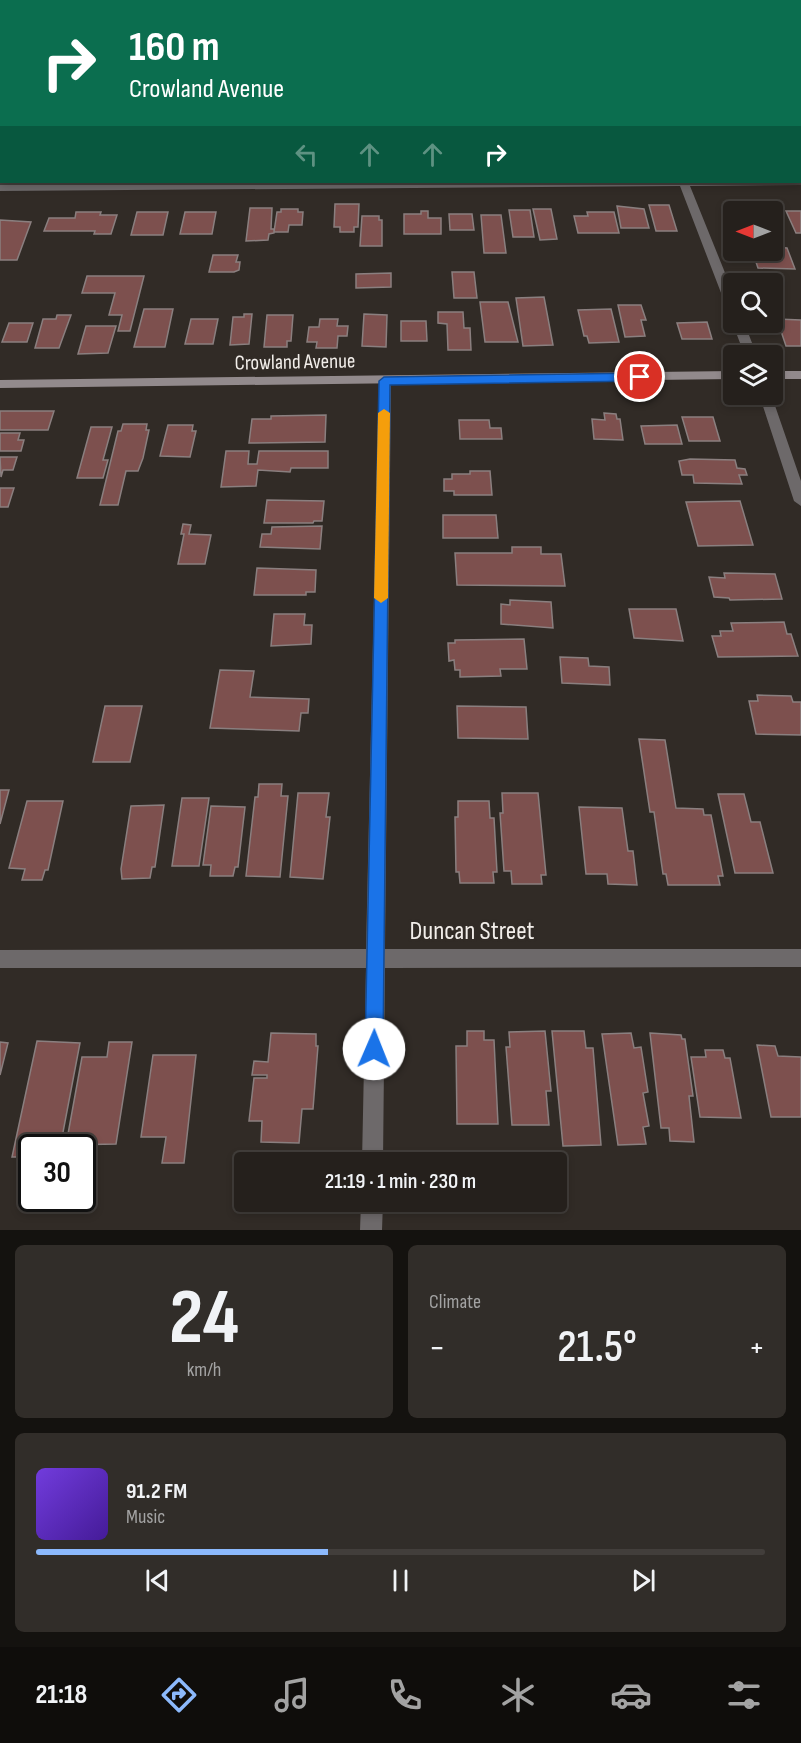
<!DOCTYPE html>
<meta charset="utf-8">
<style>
:root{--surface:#25201c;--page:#312d29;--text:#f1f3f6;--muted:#a3a3a3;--line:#423e3b;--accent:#8cb9fc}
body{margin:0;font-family:"Sofia Sans Condensed",sans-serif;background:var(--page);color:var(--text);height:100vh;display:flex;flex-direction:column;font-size:22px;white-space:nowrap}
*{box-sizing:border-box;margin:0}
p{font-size:20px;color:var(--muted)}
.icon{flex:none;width:33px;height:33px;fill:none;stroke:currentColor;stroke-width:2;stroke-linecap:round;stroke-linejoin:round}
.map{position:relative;height:1230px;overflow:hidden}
.details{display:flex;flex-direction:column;gap:15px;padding:15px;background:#14120f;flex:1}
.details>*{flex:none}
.guide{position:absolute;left:0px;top:0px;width:801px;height:183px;box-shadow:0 3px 9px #0003,0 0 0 2px var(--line);background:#0b6e4f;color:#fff;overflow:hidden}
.needle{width:39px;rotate:270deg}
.tools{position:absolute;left:723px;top:201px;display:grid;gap:12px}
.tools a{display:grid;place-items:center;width:60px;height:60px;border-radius:6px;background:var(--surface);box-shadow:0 3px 9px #0003,0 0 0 2px var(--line);font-size:30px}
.speed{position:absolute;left:18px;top:1134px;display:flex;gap:12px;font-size:30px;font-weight:700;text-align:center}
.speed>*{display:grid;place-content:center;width:78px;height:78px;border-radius:50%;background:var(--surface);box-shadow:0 3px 9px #0003,0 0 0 2px var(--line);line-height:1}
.speed .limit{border:3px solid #111;border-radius:9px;background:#fff;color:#111}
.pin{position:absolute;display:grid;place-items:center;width:51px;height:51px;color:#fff;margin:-26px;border:3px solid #fff;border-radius:50%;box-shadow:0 2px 6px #0007}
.me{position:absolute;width:66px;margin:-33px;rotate:1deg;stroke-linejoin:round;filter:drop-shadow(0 0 4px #0008)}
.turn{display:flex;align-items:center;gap:21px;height:126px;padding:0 30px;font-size:27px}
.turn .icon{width:78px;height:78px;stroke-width:2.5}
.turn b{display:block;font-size:42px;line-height:51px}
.lanes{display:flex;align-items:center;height:57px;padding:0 30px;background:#0003;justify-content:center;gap:30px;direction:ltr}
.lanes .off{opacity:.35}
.big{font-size:45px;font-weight:600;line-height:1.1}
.details .card{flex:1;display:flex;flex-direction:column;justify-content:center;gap:9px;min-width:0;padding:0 21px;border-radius:9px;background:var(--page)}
.details .dial{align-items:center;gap:0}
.dial b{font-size:78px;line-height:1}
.song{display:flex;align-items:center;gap:18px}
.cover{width:72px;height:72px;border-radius:9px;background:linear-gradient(135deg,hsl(260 70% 55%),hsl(260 70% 35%))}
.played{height:6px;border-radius:3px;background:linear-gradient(90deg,var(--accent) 40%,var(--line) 40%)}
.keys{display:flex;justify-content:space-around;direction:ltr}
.heat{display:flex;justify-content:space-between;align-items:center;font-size:33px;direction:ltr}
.details .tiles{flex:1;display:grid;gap:15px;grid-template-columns:1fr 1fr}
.card:last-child{grid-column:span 2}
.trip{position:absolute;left:234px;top:1152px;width:333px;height:60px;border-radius:6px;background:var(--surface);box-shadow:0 3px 9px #0003,0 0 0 2px var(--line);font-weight:600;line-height:60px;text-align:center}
.menu{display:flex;height:96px;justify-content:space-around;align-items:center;background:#0f0d0b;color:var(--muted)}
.menu .icon{width:42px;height:42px}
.menu .selected{color:var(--accent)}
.menu b{font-size:27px;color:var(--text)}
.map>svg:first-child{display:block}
.building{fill:#7d504e;stroke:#8a7f7f;stroke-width:1.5}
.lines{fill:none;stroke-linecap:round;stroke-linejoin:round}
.street{fill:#6d696a;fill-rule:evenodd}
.secondary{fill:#928a8c;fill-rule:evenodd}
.route{fill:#1a73e8;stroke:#114b97;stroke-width:1.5}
.slow{fill:#f59e0b}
.labels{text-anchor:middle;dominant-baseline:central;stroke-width:6;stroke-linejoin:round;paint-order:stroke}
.street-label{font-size:21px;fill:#f2eeea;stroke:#312b26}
.near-street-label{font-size:26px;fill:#f2eeea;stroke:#312b26}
</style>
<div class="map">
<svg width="801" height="1230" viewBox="0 0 801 1230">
<rect width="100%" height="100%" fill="#312b26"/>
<path class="building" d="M335 204H359L358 227H354V232H340V227H334Z
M649 205H669L677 231H656Z
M617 206 644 209 649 228H621Z
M250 208H272L271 229H274V233L269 234 268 240 246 241Z
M281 209H298V212H303L302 225H289L288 232H274L277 212H281Z
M533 209H551L557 239 540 240Z
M509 210H530L534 237H513Z
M421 211H428V218H441V234H404V214H421Z
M786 211H801V233H796Z
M76 212H101L100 215H117L111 234H94L95 231H44L49 218H75Z
M137 212H168L163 235H131Z
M185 212H216L212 234H180Z
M587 212H614L619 233H578L574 216H588Z
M449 214H472L474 230H450Z
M481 215H501L506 253H484Z
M362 216H379V220H382V246H360Z
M0 220 31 222 17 260H0Z
M772 247 787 248 795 269 758 268 752 250H772Z
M213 255H238L236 262H240L239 270 234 272H209Z
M452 272H474L477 298H454Z
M391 273V287L356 288V274Z
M87 276H144L130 331H118L122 315H109L115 293H82Z
M544 297 553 345 523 346 516 298Z
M480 302H508L518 342H485Z
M618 305H641L646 320H641L645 336 625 337Z
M144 309H173L165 347H134Z
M611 309 619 342 589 343 587 336H584L578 310Z
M438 312H463L464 328H470L471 350H448L447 324 438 323Z
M244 314H252L249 344 230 345 233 317H244Z
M364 314 387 315 386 347 362 346Z
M57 315H71L59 348H35L43 319H56Z
M267 315H293L291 341H287V347H264Z
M191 319H218L213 344H185Z
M320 319H338L337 326H348L347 336H338L337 348H316L317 342H307L309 327H319Z
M777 319 801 320V346H786Z
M401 321H426L427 341H401Z
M707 322 712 339H682L677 323Z
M9 323H33L27 342H2Z
M86 326H116L108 353 78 354Z
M0 411H54L48 430H0Z
M604 413 616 414 617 419H620L623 440 594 439 592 419 605 420Z
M326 415 325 442 249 443 252 419H271V416Z
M682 417H713L720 441H689Z
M459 420H489L490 428H501L502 439H460Z
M123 424H147L146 430H149L143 458 138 471H126L118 505H100L118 431H121Z
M168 425H193L192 431H196L190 457 160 456Z
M677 425 682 444H645L641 426Z
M91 427H112L103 460H108L103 478H77Z
M0 433H20L18 440H24L21 451H0Z
M226 451H249L248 464H257L259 451H328V468H291L290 472 258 470 256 486 221 487Z
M0 457H17L13 470H3L1 477Z
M690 459 735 460 737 468 745 469 747 475H739L742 484 694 483 693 475H682L679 461Z
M470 471H490L492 495H454V491H444V479H452V474H470Z
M0 488H14L8 507H0Z
M267 500 324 501 322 521H314L313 523H264Z
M740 501 753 545 698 546 686 502Z
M443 515H496L498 538H443Z
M183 524 191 525 189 534 211 535 205 564H178L184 534H181Z
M322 526 320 549 260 547 262 534H271L272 527Z
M512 547H541V554H561L565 586 457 585 455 553H512Z
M257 568 316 570 315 592H306V595H254Z
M724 573 775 574 782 599 730 600 729 598 714 597 709 577 725 578Z
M510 600 551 602 553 628 501 624V604L510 605Z
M629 609H676L683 641 634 638Z
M274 614H305L304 625H312L311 644 271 646Z
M784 622 787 634H791L798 656 718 657 712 636H721L720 631H733L731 623Z
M524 639 527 669H500L501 676 460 677V670H455L454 660 449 661 448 643H455V640Z
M560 657 588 658 589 666 609 667 610 685 562 683Z
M220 670 254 671 250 697 309 699 308 713H301L299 731 210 728Z
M757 695 791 696 793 702H801V735L756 734 749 701H758Z
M105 706H142L130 762H93Z
M457 706 526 707 528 739 458 738Z
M639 739 665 740 676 808 703 809 704 815H711L723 876H718L720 885H668L666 874H663L654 812H650Z
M259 784H282L281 796H288L280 877 246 876 255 797H258Z
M0 790H9L0 824Z
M298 793H329L326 817H330L323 879 290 877Z
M502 793H538L546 875H541L542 884H512L511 871H504L500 813H503Z
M718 794H744L751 822H760L773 873H735Z
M182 798H209L199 866H172Z
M27 801H63L48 870H45L42 880H22L25 869 9 868Z
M458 801H489L490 818H494L497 872H493L494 883H460L459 872H456L455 817H458Z
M164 805 155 867H152L150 878 122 879 121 869 131 806Z
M211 806 245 807 238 867H235L233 876H210L211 865H203Z
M579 807 622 808 628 851H633L637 885 608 884 607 874H586Z
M467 1031H484V1040H494L498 1124H457L456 1046H467Z
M545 1031 551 1091H546L549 1125H512L506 1047H510L509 1032Z
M552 1031H584L586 1048H593L601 1145 563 1146Z
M271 1033 316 1034V1046H318L313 1109H302L299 1143 261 1142 262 1121H249L254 1078H267V1075H252L254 1061 268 1062Z
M631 1033 634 1048 641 1047 648 1092 643 1093 649 1126 643 1127 646 1144 618 1145 602 1034Z
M650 1033 681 1035 682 1039H685L693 1096H689L694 1142 670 1141 669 1128H661Z
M37 1041 80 1043 60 1148H32V1157H12Z
M0 1042 8 1043 0 1075Z
M109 1042H132L116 1144 66 1145 82 1057H107Z
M757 1045 775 1046 778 1056 801 1057V1117H771Z
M705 1050H723L725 1058H730L741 1118 700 1117 691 1057H706Z
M153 1055H196L184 1163H162L166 1137H141Z"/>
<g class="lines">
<path class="street" d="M621 0H629L630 2H622Z
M801 61V67H800V62Z
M0 65H2V71H0Z
M800 179 801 185 690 186 734 295V315L728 311 680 186 0 191V185L800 182Z
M734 320V322H744L757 356H745L732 322Z
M385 377 391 381 385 949H801V967L385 968 383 1162H362L366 968H0V950L366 949 379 381Z
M759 394H771L801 481V506L794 501Z
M361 1202H383L382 1230H360Z"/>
<path class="secondary" d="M734 371V379L0 388V380Z
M772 371H801V379H772Z"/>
</g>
<path class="route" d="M640 373 646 377 640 381 390 385 383 1049 380 1056 374 1058 368 1056 365 1049 379 381 384 377Z"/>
<path class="slow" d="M384 409 390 413 388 598 381 603 374 598 378 413Z"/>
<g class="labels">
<g class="street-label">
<text transform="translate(295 362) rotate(-1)">Crowland Avenue</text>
</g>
<g class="near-street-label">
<text x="472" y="931">Duncan Street</text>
</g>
</g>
</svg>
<div class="tools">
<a><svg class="needle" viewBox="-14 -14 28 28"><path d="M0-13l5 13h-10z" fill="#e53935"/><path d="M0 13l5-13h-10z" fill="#a3a3a3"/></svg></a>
<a><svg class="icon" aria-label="search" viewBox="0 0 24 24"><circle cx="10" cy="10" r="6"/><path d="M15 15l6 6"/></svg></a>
<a><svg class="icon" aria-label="layers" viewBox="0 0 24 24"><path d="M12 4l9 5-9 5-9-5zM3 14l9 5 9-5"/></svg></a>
</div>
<div class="speed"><div class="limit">30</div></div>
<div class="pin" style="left:640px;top:377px;background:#d93025"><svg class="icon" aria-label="arrive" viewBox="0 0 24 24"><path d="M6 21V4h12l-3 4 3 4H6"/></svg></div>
<svg class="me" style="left:374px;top:1049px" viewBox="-20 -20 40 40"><circle r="19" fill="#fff"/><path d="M0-13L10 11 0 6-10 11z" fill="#1a73e8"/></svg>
<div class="trip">21:19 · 1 min · 230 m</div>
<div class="guide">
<div class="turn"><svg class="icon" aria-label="right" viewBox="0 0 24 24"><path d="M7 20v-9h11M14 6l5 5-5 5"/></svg><div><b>160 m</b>Crowland Avenue</div></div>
<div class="lanes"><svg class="icon off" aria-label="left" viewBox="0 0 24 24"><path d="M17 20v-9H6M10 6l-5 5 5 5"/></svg><svg class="icon off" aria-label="ahead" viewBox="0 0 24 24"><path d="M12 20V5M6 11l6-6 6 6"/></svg><svg class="icon off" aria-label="ahead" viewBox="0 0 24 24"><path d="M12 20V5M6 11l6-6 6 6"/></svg><svg class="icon" aria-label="right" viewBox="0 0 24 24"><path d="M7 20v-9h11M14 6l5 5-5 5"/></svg></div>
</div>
</div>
<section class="details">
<div class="tiles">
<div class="card dial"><b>24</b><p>km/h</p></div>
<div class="card"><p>Climate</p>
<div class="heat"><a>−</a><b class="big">21.5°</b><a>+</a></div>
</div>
<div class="card">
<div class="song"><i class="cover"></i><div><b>91.2 FM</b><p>Music</p></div></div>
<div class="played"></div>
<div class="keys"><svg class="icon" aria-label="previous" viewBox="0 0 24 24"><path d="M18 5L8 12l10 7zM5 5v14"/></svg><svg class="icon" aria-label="pause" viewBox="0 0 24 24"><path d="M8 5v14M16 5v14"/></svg><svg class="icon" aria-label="next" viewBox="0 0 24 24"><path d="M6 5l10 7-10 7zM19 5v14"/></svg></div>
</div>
</div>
</section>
<nav class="menu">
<b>21:18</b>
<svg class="icon selected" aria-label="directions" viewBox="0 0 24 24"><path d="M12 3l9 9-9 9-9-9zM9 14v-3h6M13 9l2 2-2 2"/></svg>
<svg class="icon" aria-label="music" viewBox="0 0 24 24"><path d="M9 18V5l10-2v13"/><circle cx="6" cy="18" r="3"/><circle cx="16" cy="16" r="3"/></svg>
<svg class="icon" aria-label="phone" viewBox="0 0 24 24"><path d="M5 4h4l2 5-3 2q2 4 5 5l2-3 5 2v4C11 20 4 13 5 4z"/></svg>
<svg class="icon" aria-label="climate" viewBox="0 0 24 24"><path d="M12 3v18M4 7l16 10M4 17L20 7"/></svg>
<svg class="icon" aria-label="car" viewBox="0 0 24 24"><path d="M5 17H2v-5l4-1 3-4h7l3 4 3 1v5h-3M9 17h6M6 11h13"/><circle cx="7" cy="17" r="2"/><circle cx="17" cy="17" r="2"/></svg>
<svg class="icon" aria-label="filters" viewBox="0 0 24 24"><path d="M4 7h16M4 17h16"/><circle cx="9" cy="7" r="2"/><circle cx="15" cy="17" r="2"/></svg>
</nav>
